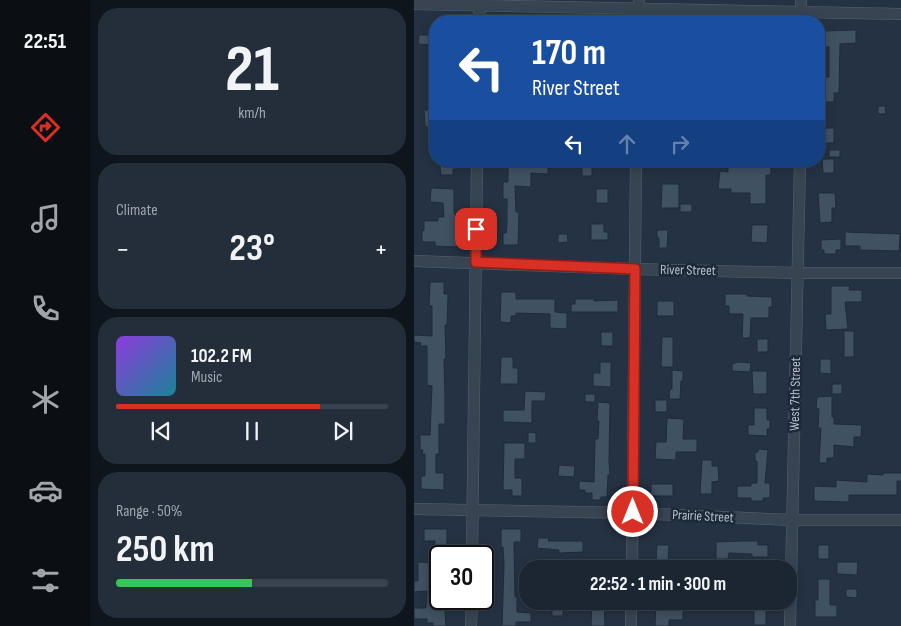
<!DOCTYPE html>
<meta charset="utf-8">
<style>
:root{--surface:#1b2632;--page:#242e3a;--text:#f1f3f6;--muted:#a0a5ac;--line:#39434d;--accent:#d93025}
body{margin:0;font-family:"Sofia Sans Condensed",sans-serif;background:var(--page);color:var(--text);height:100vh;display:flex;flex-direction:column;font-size:19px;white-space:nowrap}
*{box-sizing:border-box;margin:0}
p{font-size:16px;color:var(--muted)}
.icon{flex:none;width:28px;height:28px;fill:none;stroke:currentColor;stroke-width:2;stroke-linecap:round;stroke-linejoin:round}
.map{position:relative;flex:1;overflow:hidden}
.details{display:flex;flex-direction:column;gap:8px;padding:8px;background:#0f151c;width:324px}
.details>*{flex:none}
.banner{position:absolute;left:15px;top:15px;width:396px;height:152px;border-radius:20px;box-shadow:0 2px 12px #0003,0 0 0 1px var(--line);background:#1a4fa0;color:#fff;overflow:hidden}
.speed{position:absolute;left:15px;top:545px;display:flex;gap:10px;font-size:25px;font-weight:700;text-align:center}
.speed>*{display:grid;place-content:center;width:65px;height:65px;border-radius:50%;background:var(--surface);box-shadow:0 2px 12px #0003,0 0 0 1px var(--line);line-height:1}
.speed .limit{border:2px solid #111;border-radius:8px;background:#fff;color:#111}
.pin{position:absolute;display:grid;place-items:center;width:42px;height:42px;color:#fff;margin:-21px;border-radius:10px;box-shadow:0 2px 8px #0006}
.me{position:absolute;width:55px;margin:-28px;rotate:0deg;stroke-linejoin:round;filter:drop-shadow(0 0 4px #0008)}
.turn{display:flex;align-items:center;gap:18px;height:105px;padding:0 20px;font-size:22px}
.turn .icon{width:65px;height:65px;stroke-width:2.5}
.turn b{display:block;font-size:35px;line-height:42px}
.lanes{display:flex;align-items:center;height:48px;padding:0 20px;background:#0003;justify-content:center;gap:25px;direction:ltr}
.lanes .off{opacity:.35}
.big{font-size:38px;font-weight:700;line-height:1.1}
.details .tile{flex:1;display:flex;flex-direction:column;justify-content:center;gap:8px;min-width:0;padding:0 18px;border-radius:20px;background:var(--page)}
.details .dial{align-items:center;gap:0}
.dial b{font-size:65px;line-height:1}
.song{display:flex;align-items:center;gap:15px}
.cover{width:60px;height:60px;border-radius:8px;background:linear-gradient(135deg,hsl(270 70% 55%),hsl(190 70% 35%))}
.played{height:5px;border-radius:2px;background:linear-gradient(90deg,var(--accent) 75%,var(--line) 75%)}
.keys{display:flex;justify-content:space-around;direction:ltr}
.heat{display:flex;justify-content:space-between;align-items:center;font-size:28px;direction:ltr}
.charge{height:8px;border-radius:4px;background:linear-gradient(90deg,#34c759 50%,var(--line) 0)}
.trip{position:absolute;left:105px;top:560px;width:278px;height:50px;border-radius:20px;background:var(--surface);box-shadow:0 2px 12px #0003,0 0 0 1px var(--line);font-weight:700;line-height:50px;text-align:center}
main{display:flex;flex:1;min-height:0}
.dock{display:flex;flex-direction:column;width:90px;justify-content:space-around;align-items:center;background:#0b0f14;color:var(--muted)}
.dock .icon{width:35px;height:35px}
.dock .selected{color:var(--accent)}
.dock b{font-size:22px;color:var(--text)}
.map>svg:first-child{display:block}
.building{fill:#405162;stroke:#1f2b3a}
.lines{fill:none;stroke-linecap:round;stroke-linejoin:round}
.minor-casing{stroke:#566270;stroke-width:12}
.minor{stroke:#384452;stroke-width:11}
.route-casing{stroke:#8d1f18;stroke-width:12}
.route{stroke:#d93025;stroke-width:9}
.labels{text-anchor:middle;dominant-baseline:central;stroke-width:5;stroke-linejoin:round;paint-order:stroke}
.street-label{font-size:14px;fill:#b5bfcc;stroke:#1d2938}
</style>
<main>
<nav class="dock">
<b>22:51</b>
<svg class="icon selected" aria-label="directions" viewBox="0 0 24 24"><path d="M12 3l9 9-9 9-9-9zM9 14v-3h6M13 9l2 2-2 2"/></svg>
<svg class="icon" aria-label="music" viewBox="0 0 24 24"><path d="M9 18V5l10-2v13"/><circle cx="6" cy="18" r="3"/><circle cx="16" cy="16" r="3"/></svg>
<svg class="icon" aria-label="phone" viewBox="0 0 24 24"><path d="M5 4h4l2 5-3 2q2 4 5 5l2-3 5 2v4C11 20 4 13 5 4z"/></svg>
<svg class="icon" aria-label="climate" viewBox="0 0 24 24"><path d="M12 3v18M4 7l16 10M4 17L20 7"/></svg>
<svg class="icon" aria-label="car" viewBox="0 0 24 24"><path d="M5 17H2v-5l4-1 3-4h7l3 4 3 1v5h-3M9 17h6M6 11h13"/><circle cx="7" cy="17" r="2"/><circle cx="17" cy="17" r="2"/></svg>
<svg class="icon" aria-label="filters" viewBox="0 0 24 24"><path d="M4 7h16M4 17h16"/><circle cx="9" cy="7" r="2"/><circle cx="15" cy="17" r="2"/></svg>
</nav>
<section class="details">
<div class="tile dial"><b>21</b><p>km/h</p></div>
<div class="tile"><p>Climate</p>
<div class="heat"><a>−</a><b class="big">23°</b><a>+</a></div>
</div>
<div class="tile">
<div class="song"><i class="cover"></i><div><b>102.2 FM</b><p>Music</p></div></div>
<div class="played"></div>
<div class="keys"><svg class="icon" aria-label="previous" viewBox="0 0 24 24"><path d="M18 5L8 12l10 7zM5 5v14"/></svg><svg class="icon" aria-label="pause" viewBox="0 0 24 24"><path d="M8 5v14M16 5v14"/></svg><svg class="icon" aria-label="next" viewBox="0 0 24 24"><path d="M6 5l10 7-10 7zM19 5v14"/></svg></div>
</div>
<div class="tile"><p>Range · 50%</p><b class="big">250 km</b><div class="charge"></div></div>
</section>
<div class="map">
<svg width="488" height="626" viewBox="0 0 488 626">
<rect width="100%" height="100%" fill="#243243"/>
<path class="building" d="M442 30V43L426 44 425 93H420V102H410L411 77H415V47H410V31Z
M5 35H20L21 45 4 44Z
M464 106H471L472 114H464Z
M10 110H21V127H11Z
M406 128H420V143H407Z
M415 150H426V157H415Z
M408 159H420V173H409Z
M28 161H42V169H39V175H27L26 165H28Z
M94 161H134V174L117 173V187L101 186 102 212H105L104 245H89V233H92L93 225V199H89V182H94Z
M343 161H357V175H352V204H336V193H317V189H304L306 171 314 172V167H343Z
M168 163H178V176H168Z
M248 184H265V208H247Z
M17 188 40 189V211L41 215H43V247L21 246V242H8V231L10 230V221H24V217H30L29 203 16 202Z
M182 189H194V203H182Z
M404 193H421L422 208H418V222L406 223Z
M266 204H278V212H266Z
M177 224H190V232H194V240H177Z
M338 225H354L353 243 337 242Z
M243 230H254L253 248H245V238H243Z
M431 232 486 234 485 251 446 250V246H431Z
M144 234H153L154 242 144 243Z
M427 239V250H422V254H410V250H407V240Z
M16 282H30V294H34L33 325H31L32 359H30L31 395V424H25V454H22V473H30V490L7 489V476H11V454H8L9 450H6V435H16L18 386 13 385V346H6L7 343 0 342V335L18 336V306H15Z
M417 286H436L435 290H448V302H431L434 329 412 330 411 314H417Z
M87 292H102V299H141V312L153 313V329L136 328V314L102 313V316H97V323L86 322Z
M311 294H333V296L358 297V307H355V318H337L336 338H328L329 314H315V306H311Z
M161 299H180V301L204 300V312H157V304H161Z
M243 301H260V316H243Z
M430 331H440V357H430Z
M187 332H199V346H187Z
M248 337H259V367H247Z
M343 339H354V352H343Z
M87 357H99V368H104V384H86Z
M406 359H417V374L406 373Z
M186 362H197V387L179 386V373H186Z
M324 362 337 363 336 372 318 371V364Z
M258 370 269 371V381H267L266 399H255L256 389H258Z
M338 371H353V394H339Z
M418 384H428V394H418Z
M111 391 132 392 131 401H118V423L89 422V410H110Z
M171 394H181V402H171Z
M418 396V417H420V424L448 425 447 437H440V447L420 445V458H413V463H405L407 428H404L405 409 402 408 403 397Z
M241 400H253V412H241Z
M184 402 196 403 195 461 196 475H194L193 497H187L186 500H178V493H171V490H165V481L180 482 181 439H184L185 421H183Z
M340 408H353V420H356V429H353V436L334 435V425H340Z
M253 418 270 419 269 439H283V452H262V460L241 459 242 442H252Z
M114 432 122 433V443H114Z
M90 443H111V459H101V478H108V496H98V490H89Z
M344 449 354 450 351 483H356V498H349V501H337V498H323V486H337V483H343V461H341V452H344Z
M288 460H298V466H304L305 481 298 482V494H286Z
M145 465 161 466 160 477 144 476Z
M469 473H488V481H483V495H435V502L400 501V486L422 487V480L453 482V474L469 475Z
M237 484H259V496H237Z
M10 529H33V551H20L21 541H10Z
M87 529H107V542H100L101 597H103V612L117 613V622H102V626H88L90 564 89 547H87Z
M124 538H135L134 541H169V552L145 553V550L123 548Z
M328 541H344V545H354V557H338V554L315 553 314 559H302V542Z
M243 545H255L254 562H242Z
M404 545H415V559H404Z
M263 561H275V569H263Z
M4 562 22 563V567H26V599H30L32 626H19V623H13V619H0V608H12L13 591 0 592V581H4Z
M423 562H444L443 575 423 574Z
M404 579H416V605H423V617H401V600H404Z
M432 589H443V598L432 597Z
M178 601H190L191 626H177Z
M242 601H256V606H269V620H255V626H241Z
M340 601H352V625H340Z
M138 605H149V616H138Z"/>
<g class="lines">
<defs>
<path id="minor" d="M0 4 488 14
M65 21 66 0
M224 21 225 0
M387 21V0
M0 261 221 269 384 273H488
M0 509 219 513 378 520H488
M58 556 63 161
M218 569 222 161
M57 626 58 599
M217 626V601
M376 626 386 161"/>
</defs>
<use href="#minor" class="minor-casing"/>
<use href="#minor" class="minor"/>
</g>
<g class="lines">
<defs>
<path id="route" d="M62 229V262L221 269 219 512"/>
</defs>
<use href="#route" class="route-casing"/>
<use href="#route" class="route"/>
</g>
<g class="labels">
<g class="street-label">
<text transform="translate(274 270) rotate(1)">River Street</text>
<text transform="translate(381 394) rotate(-89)">West 7th Street</text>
<text transform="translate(289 516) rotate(3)">Prairie Street</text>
</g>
</g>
</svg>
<div class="speed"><div class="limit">30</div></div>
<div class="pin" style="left:62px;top:229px;background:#d93025"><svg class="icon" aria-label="arrive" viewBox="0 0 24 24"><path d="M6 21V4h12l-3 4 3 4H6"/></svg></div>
<svg class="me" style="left:219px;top:512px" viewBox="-20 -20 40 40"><circle r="17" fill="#d93025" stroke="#fff" stroke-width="3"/><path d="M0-11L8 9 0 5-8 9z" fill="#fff"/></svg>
<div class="trip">22:52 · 1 min · 300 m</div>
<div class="banner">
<div class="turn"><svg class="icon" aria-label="left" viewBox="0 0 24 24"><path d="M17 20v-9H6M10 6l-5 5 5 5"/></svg><div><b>170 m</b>River Street</div></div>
<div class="lanes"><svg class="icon" aria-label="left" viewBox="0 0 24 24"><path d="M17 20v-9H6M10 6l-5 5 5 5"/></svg><svg class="icon off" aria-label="ahead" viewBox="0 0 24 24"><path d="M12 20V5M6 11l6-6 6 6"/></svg><svg class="icon off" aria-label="right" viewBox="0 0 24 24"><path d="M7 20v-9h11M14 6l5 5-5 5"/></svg></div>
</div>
</div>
</main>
